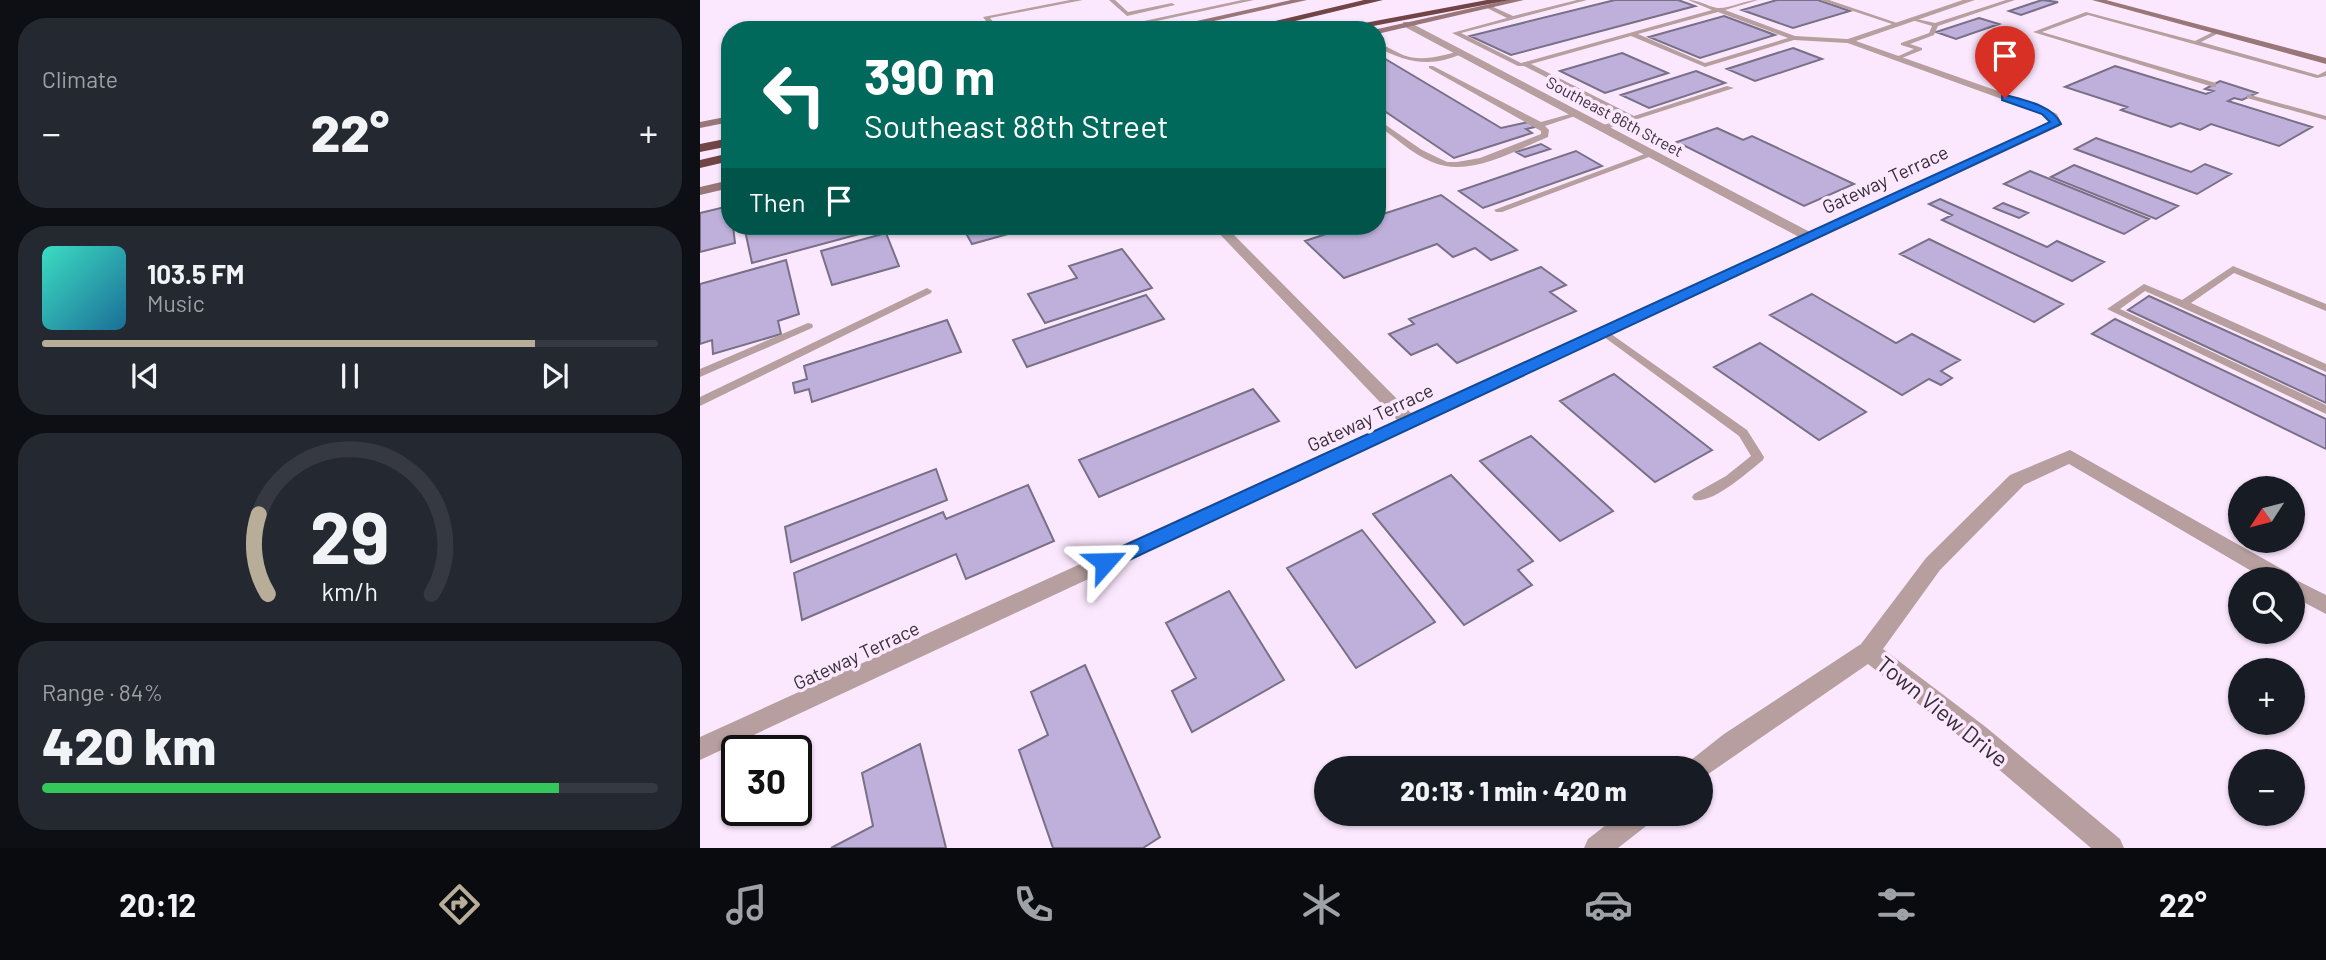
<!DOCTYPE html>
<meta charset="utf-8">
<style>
:root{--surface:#171b24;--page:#242831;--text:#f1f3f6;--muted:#9ea1a6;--line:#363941;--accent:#b7ad99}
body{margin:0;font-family:Barlow,sans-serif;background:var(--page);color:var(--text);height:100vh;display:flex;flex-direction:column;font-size:26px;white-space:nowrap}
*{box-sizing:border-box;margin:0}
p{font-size:23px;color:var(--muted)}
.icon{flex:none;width:38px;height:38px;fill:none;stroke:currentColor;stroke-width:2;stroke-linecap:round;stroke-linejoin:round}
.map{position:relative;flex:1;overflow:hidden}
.details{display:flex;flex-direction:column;gap:18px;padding:18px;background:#0d0f14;width:700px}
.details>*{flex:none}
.hud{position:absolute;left:21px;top:21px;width:665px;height:214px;border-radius:28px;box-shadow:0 2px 5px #0004;background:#00695c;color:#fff;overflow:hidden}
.needle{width:46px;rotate:234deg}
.buttons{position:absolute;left:1528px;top:476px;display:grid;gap:14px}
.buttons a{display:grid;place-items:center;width:77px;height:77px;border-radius:50%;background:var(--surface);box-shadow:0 2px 5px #0004;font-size:35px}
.speed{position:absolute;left:21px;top:735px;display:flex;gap:14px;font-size:35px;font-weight:700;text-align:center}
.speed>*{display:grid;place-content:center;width:91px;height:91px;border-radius:50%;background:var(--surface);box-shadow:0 2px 5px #0004;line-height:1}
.speed .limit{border:4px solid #111;border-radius:10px;background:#fff;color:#111}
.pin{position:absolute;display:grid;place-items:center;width:60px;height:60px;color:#fff;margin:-72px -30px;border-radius:50% 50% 50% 0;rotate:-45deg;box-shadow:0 0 7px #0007}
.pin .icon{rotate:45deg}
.me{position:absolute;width:77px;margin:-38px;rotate:65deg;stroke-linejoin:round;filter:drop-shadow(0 0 5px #0008)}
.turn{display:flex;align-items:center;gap:24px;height:147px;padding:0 28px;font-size:32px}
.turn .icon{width:91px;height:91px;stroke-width:2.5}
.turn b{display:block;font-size:49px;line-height:60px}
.then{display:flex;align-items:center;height:66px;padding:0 28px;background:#0003;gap:14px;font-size:26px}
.big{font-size:52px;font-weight:800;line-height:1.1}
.details .card{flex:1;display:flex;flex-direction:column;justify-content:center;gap:10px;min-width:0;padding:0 24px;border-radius:28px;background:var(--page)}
.details .dial{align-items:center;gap:0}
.dial svg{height:182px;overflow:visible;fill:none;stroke:var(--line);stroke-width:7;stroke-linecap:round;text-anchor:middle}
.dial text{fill:var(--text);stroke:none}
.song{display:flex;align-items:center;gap:21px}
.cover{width:84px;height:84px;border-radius:10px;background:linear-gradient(135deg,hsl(170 70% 55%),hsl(200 70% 35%))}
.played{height:7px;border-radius:4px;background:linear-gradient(90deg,var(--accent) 80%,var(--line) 80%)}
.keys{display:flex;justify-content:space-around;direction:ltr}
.heat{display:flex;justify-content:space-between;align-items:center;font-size:38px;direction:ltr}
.charge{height:10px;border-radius:5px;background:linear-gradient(90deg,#34c759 84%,var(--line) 0)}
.trip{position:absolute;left:614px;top:756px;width:399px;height:70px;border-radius:35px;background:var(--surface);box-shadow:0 2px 5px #0004;font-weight:800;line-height:70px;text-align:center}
.tabs{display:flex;height:112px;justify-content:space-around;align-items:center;background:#090b0e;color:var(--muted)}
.tabs .icon{width:49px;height:49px}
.tabs .on{color:var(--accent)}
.tabs b{font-size:32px;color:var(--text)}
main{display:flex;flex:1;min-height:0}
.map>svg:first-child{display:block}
.building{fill:#bfb0db;stroke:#787086;stroke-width:2}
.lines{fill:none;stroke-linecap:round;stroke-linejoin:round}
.lane{fill:#b69f9e;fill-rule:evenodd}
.street{fill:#b69f9e;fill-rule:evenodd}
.secondary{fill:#997778;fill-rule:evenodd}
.highway{fill:#714445;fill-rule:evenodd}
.route{fill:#1a73e8;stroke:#114b97;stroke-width:2}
.labels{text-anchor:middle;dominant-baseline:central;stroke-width:7;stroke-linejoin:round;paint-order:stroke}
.far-street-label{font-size:16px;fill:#352d35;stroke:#fce8fe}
.street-label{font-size:19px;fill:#352d35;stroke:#fce8fe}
.near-street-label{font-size:23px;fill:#352d35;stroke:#fce8fe}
</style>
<main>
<section class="details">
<div class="card"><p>Climate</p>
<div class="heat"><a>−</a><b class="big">22°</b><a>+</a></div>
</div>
<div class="card">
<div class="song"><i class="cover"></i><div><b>103.5 FM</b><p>Music</p></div></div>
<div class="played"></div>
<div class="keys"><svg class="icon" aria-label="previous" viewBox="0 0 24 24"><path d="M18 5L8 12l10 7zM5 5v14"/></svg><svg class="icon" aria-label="pause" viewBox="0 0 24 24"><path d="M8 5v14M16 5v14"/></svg><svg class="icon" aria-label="next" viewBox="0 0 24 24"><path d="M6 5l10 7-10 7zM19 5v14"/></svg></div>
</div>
<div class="card dial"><svg viewBox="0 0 100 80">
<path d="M14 69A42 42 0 1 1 86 69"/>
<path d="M14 69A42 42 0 0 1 10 34" stroke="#b7ad99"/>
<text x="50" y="56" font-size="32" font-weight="700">29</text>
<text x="50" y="72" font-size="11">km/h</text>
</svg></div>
<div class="card"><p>Range · 84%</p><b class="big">420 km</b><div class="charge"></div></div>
</section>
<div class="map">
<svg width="1626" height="848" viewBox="0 0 1626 848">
<rect width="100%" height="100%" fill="#fce8fe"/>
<path class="building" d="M915 0H978L995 6 811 55 770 36Z
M1077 0H1118L1150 11 1093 28 1042 10Z
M1342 0 1358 2 1321 15 1309 11Z
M1024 16 1075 35 1000 58 949 37Z
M1279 18 1299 24 1256 39 1236 32Z
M1093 48 1122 59 1055 81 1027 69Z
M922 53 968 73 905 93 860 71Z
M677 54 801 128 828 122 835 127 826 129 832 133 754 158 677 106Z
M1415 66 1506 94 1513 91 1505 89 1520 81 1557 93 1542 100 1534 98 1528 101 1612 127 1579 146 1511 124 1500 130 1480 123 1471 127 1421 110 1427 107 1365 87Z
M996 71 1025 83 949 108 921 95Z
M1017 128 1043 140 1052 136 1154 184 1104 206 977 142Z
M1396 138 1491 172 1505 164 1531 174 1497 194 1375 149Z
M841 144 850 149 825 157 816 152Z
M876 151 902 166 783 208 759 191Z
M1374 165 1478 206 1456 219 1351 177Z
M1330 171 1449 219 1424 234 1304 184Z
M741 195 817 250 791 260 775 248 753 257 737 244 644 278 605 241 650 226H677V216Z
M1240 199 1347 247 1357 241 1404 262 1372 281 1242 220 1252 215 1229 204Z
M1303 203 1328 213 1319 218 1294 208Z
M29 206 30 226H33L35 243 0 252V213Z
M44 226H189L52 263Z
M262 226H337L272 244Z
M186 233 199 266 132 285 121 251Z
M1229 239 1363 304 1334 322 1200 254Z
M422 249 452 288 345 323 328 294 377 278 369 266Z
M86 260 99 314 78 321 81 334 13 354 12 340 0 344V284Z
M841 267 866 285 850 292 876 311 757 363 737 344 711 355 689 334 714 324 709 319Z
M1112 294 1196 343 1212 334 1260 360 1241 371 1252 378 1241 385 1229 379 1202 395 1070 315Z
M446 295 464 319 327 367 313 340Z
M1449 296 1626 376V403L1428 310Z
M1415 319 1626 419V449L1392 334Z
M247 320 261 352 112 402 109 389 95 393 93 383 107 379 104 366Z
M1060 343 1166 412 1119 440 1014 367Z
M914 374 1012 450 955 482 860 401Z
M553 389 579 421 399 497 379 460Z
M831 436 913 511 860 541 780 461Z
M236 469 247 500 91 562 85 527Z
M751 475 833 561 818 570 832 585 764 625 673 514Z
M328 485 354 541 266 579 256 554 102 620 94 573 243 512 246 519Z
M662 530 735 622 656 668 587 568Z
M529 591 584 680 492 732 472 691 496 678 466 623Z
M385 665 460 837 443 848H353L319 750 348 735 331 692Z
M220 744 246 848H131L173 826 162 773Z"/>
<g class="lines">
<path class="lane" d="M370 0H383L290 18 299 30H293L283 17Z
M409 0H415L428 12 472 3 475 5 427 16Z
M542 0H554L415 30H402Z
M877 0H887L761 33 821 63 1012 10 988 0C999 0 1007 6 1017 8 1029 9 1045 0 1058 0L1025 10 1095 36 1147 39 1150 41 1147 43 1094 40 1005 67 931 36 831 64 934 116 1027 86 1034 88 903 130 899 128 900 126 927 118 824 66H818L752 33 807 18 785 7V5H789L813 16ZM1018 12 1088 38 1005 63 938 34Z
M1120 0H1129L1200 24 1195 25Z
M1306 0H1315L1238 26 1234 35 1210 44 1222 48V50L1197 60 1192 59 1214 49 1201 45V43L1229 33 1232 26 1212 20V18L1235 23Z
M1386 12 1495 41 1515 31H1519V33L1501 42 1618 75 1626 71V76L1617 78 1388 15 1342 32 1516 83V87H1513L1333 32Z
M677 42C686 46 694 51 703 55 722 62 741 56 760 51L763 53C733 68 706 63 677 47Z
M729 66H733L841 122 877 112 881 114 845 126 849 130 848 137C814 151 769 178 732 162 712 154 695 137 677 125V119L722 150 747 162H757L780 158 841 134V131L729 68Z
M1547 94 1626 116V120L1547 98Z
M950 152 957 154 802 212H796L794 210Z
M1533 266 1626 304V311L1534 273 1491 303 1626 364V372L1445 291 1420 309 1626 405V414L1407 309 1444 284 1482 300Z
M227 288 232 291 231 293 0 406V397Z
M108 323 112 324 113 326 112 328 0 377V369Z
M904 329 1047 430 1064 457 1063 460C1048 472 1013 504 994 500L992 497 994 494 1026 476 1051 456 1039 436 900 334 899 332 900 330Z"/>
<path class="street" d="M1263 0H1275L1156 41 1343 107 1357 114 1362 124 1360 126 0 760V737L697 420 512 226H525L711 413 1099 237 703 26V22H709L1110 232 1350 123 1348 118 1335 111 1142 41Z
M1370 450 1589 573 1592 578 1626 595V614L1592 596V579H1565L1369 464 1324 485 1240 570 1183 649 1287 728 1420 839 1424 848H1391L1269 744 1168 664 1001 779V768H988L991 760 1024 734 1161 644 1226 558 1310 475Z
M920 814H954L950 823 918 848H884L888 839Z"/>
<path class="secondary" d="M591 0H607L474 30H456Z
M808 0H824L677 34V30H673Z
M1392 0H1406L1626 58V64Z
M30 116V122L0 128V122Z
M30 180V188L0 195V187Z"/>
<path class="highway" d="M664 0H683L558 30H537Z
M787 0H810L652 30H627Z
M30 138V146L0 152V144Z
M30 153V161L0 168V160Z"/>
</g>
<path class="route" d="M1305 95C1323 100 1353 105 1361 124L412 568 405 570 399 568 396 562 399 557 1350 122 1342 114 1302 100V96Z"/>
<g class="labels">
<g class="far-street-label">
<text transform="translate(915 116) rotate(28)">Southeast 86th Street</text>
</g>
<g class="street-label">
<text transform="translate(1185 179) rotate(-25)">Gateway Terrace</text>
<text transform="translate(670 417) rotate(-25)">Gateway Terrace</text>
<text transform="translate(156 655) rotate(-25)">Gateway Terrace</text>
</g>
<g class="near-street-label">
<text transform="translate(1243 711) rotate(39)">Town View Drive</text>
</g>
</g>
</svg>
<div class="buttons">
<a><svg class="needle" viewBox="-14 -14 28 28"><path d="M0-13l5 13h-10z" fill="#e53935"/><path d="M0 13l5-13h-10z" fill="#9ea1a6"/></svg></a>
<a><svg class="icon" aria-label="search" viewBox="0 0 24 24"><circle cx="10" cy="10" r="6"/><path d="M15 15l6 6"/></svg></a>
<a>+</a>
<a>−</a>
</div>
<div class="speed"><div class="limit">30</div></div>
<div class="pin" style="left:1305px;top:98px;background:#d93025"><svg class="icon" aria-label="arrive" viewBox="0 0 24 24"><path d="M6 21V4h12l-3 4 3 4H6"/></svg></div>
<svg class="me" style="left:405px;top:562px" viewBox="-20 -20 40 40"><path d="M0-17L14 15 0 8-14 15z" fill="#1a73e8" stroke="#fff" stroke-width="4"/></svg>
<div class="trip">20:13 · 1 min · 420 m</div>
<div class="hud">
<div class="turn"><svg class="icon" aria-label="left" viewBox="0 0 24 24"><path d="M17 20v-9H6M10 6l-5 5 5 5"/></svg><div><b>390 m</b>Southeast 88th Street</div></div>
<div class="then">Then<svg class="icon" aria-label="arrive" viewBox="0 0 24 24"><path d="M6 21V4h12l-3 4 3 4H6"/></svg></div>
</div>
</div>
</main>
<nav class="tabs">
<b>20:12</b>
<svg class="icon on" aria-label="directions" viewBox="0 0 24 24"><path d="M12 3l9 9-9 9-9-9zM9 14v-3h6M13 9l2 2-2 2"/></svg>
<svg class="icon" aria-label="music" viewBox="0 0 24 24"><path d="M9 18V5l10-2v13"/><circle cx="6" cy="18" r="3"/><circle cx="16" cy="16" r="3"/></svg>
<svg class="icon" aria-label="phone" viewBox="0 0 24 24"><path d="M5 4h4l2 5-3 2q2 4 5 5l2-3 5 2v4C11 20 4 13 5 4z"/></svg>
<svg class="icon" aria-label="climate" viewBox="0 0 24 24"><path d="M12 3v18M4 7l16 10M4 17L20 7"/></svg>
<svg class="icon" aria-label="car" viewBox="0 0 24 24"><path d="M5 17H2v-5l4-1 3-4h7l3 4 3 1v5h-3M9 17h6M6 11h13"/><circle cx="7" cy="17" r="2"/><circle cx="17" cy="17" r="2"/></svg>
<svg class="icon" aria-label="filters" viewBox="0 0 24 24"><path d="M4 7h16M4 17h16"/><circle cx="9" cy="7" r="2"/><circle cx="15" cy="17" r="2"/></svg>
<b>22°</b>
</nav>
